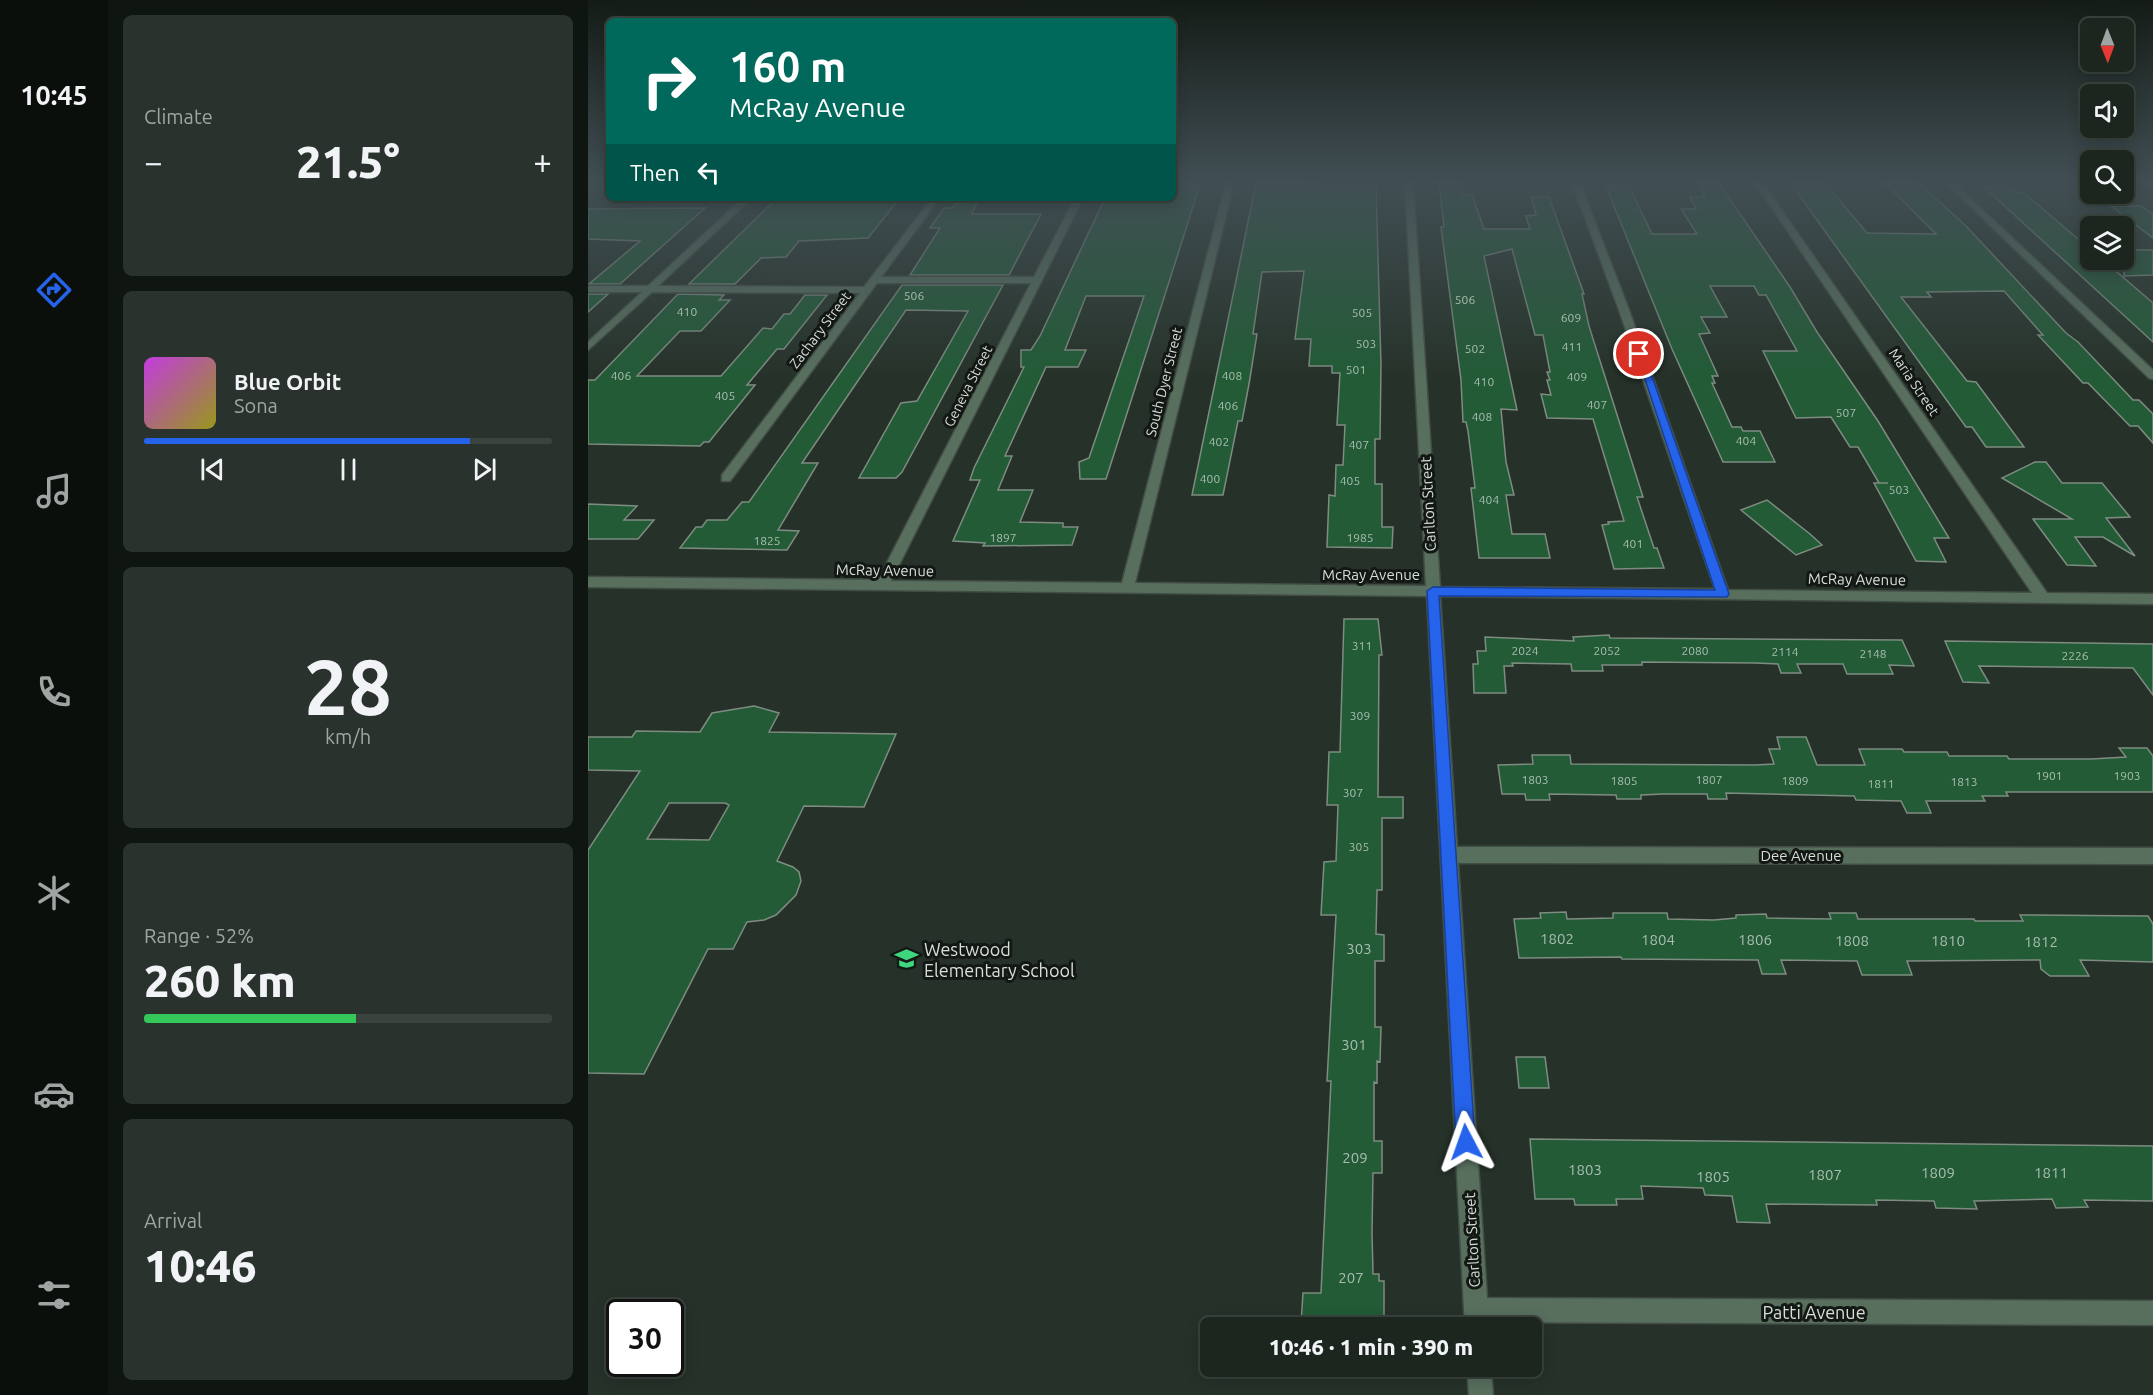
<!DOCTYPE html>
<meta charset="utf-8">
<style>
:root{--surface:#1c261f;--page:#29322c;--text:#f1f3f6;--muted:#a0a5a4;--line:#3a433d;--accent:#2563eb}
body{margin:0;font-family:Ubuntu,sans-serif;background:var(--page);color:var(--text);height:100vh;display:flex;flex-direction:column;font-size:22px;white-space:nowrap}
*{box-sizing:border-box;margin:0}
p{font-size:20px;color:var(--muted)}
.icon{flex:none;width:33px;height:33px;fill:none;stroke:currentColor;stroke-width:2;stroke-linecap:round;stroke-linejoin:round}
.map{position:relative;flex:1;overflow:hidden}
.drawer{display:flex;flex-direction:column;gap:15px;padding:15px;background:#0f1511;width:480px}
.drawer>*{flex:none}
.hud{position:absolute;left:18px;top:18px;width:570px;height:183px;border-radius:9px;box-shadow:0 3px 15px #0003,0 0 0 2px var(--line);background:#00695c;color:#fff;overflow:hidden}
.needle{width:39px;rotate:179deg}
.tools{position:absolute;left:1492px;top:18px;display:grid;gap:12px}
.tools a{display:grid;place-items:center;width:54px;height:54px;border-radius:9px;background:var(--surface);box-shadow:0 3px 15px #0003,0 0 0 2px var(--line);font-size:30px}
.speed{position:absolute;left:18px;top:1299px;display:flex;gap:12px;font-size:30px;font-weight:700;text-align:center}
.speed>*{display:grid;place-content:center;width:78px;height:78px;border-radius:50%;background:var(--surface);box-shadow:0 3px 15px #0003,0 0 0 2px var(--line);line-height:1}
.speed .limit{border:3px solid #111;border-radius:9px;background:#fff;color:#111}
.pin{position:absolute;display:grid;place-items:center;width:51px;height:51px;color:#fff;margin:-26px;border:3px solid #fff;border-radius:50%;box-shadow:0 2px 6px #0007}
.me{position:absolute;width:66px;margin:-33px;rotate:356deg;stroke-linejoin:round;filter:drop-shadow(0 0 4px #0008)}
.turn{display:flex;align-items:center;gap:21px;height:126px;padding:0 24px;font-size:27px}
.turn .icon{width:78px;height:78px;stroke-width:2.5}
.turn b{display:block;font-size:42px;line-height:51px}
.then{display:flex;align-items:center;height:57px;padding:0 24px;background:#0003;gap:12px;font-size:22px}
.big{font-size:45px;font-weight:800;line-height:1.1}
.drawer .tile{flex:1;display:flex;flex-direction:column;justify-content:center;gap:9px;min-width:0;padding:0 21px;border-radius:9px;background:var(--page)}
.drawer .dial{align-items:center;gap:0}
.dial b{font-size:78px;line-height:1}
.song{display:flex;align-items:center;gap:18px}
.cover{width:72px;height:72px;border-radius:9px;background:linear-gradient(135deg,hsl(290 70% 55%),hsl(60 70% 35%))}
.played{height:6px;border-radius:3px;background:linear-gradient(90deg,var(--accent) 80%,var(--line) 80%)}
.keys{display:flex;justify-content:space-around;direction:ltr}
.heat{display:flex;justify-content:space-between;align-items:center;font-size:33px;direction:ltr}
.charge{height:9px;border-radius:4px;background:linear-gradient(90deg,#34c759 52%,var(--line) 0)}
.trip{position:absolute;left:612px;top:1317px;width:342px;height:60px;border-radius:9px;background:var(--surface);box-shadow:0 3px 15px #0003,0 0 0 2px var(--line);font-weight:800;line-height:60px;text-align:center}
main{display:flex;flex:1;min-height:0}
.dock{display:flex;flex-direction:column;width:108px;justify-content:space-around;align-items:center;background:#0b0f0c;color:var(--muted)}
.dock .icon{width:42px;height:42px}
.dock .on{color:var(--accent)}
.dock b{font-size:27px;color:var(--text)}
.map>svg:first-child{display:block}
.building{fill:#225b36;stroke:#7e8c81;stroke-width:1.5;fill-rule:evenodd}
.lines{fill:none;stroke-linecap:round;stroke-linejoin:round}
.minor-casing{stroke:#424e45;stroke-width:3}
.minor{fill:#586f5e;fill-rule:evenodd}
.route{fill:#2563eb;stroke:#184099;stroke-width:1.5}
.labels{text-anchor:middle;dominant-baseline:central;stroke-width:6;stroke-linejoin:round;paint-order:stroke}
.number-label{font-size:12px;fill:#aabeb0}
.far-street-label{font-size:14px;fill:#d7dfd9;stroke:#131814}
.street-label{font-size:15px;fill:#d7dfd9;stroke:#131814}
.near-number-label{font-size:15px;fill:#aabeb0}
.near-poi-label{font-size:18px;fill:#d7dfd9;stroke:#131814;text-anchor:start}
.near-street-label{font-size:18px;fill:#d7dfd9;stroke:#131814}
</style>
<main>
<nav class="dock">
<b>10:45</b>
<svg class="icon on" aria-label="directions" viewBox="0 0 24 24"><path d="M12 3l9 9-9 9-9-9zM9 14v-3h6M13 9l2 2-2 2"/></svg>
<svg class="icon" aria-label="music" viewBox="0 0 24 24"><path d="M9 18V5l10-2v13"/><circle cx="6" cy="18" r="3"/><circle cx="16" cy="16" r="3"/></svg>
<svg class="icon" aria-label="phone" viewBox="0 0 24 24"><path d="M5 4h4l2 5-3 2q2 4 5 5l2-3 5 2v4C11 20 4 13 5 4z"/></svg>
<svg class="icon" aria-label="climate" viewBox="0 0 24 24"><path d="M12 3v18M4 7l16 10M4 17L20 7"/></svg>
<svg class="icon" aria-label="car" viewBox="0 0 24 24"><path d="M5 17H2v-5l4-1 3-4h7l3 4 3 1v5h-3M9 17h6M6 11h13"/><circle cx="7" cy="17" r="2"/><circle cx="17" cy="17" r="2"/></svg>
<svg class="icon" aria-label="filters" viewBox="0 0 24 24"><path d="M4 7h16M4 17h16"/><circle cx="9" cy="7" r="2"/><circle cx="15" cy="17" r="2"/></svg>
</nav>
<section class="drawer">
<div class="tile"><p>Climate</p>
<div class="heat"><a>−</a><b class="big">21.5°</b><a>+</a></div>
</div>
<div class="tile">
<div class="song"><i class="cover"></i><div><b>Blue Orbit</b><p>Sona</p></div></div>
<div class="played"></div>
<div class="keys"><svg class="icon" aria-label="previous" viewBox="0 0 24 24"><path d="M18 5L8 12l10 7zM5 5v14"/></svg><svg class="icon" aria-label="pause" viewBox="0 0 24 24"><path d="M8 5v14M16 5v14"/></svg><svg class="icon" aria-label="next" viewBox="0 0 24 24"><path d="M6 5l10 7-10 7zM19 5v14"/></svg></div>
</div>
<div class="tile dial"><b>28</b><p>km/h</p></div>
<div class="tile"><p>Range · 52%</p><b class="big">260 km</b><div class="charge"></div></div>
<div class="tile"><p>Arrival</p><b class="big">10:46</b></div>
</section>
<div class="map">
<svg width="1565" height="1395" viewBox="0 0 1565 1395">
<rect width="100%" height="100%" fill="#263229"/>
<path class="building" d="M590 183 612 185 518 479H492L491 462 501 458 556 296H498L477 350H498L490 367H458L417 456H424L410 490H445L432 522 475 523V527H490L484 545 395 546 397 543 365 541 392 480H382L386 468 436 367H433V350H443L452 336 517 198H585Z
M668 183 788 185 793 365 792 439H787V484H794V527H805L804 548 739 547 741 495 747 496 748 465H755L757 425H749L752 373H744V366H721L723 339H707L716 271 674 272 665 334H669L661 384 654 421H650L635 495H604Z
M851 183H869V186H874L875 195H884L896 229H942L938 216 948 215 943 197H961L996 294H994L1001 326 1055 497H1049L1066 548H1069L1076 568 1026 569 1014 525 1021 524 1020 522 1036 521 1005 419 959 418 953 394 963 395 959 380H962L959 372H962L955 335H947L924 249 896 256 929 410 913 409 918 462 926 495H918L924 534H957L962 558H891L883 488H887L880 431 878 422H875L873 380 853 227H856Z
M1109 183H1131L1202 287 1229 332 1290 421 1361 538H1346L1358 562 1328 561 1286 483H1300H1291L1270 447H1262L1243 417 1208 418 1175 351H1209L1178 295H1171L1166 286H1122L1139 317H1113L1122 333 1111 334 1130 376H1124L1127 383H1124L1144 427H1153L1155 431H1172L1187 462H1135L1084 349 1019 189 1023 190 1021 186H1041L1064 234H1109L1093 209H1108L1102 197H1117Z
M1297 183H1325L1334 186 1378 226 1478 333 1490 342 1545 400H1551L1565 414V443L1550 426H1542L1500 383H1495L1450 335H1455L1416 291 1339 292 1343 297H1313L1379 381 1388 382 1436 447H1398L1384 427H1378L1203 184H1238L1279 233 1348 234Z
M1396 187H1423L1429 192 1436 193 1503 250V260H1515L1565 303V342Z
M278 198 311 199 280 238 211 241 198 257 173 258 147 284H101L188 199Z
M389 202 384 214H453L421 275H322L352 228H342L356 208H364L368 203Z
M1523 206H1553L1565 214V238Z
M117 208 32 284H1L52 241 0 239V209Z
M1536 250H1565V275L1536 276Z
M314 285H415L314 472 308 478H271L313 403 329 401 380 311 318 310 214 463H230L190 530 211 531 199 550 92 548 108 527H114L119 520H139L154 502H161Z
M0 294H20L0 312Z
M90 294 136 295 131 300H142L113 331H92L49 376H133L175 328 184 329 196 314H202L217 295H239L196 349H189L159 385H167L121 442H116L112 446 0 444V380H7Z
M1447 462H1458L1474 483H1514L1542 517 1518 518 1547 556 1515 537H1487L1508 566 1479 565 1445 519H1484L1414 478Z
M1179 500 1222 534 1234 545 1208 555 1153 510Z
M0 504 49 506 36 520H66L50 539H0Z
M756 619H790L794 655H791L790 797H815V818H794V890H789L788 934 796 935V961H787V1027H793L792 1062 789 1061V1083L786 1082V1141H794V1173H785L784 1232 785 1274H791V1281H796V1328H733V1324H713L715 1293H733L743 1081H739L748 915H733L736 862 748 861 750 805H739L741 752H752Z
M1021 635 1022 638 1314 640 1326 666 1301 665 1305 674H1259L1255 664H1209L1213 673H1193L1190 664 1168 663 1054 662V665H1014L1015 671H984L983 664 924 663 925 666H916L918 693H886L885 664H890L889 651H898L897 637 986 641 985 637Z
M1357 641 1565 644V695L1545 668 1391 666 1401 683 1375 682Z
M166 706 191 713 181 732 308 734 276 807 216 806 189 861 205 867 211 872 213 881 208 895 188 915 176 920 159 922 145 949H120L56 1074 0 1073V850L52 771 0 770V737H44L48 731 112 732 124 713ZM81 803H137L141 805 121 840 59 839Z
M1189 737H1218L1229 765H1277L1271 749H1314L1316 752H1359L1361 756H1419L1421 759H1503L1538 757 1531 748H1559L1565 756V792H1418L1420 796H1394L1397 801H1338L1343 813H1319L1313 801 1268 800 1266 796 1138 793 1139 799H1120L1119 794H1075L1053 795V799H1029L1028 795 961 794 962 800H938L937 794H914L910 765 945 764 944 755H982L983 764 1167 765 1186 764 1181 749H1192Z
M978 912 979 919 1025 918V913H1079L1080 919 1126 920 1148 918V915L1178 914 1179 918 1243 919 1241 913H1268L1270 919H1386L1387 921H1435L1432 915 1560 916 1565 924V962L1492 960 1501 976H1462L1453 969 1452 960 1319 961 1324 975H1274L1269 961 1193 960 1198 974H1174L1170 960 1034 959 1033 957 931 958 926 919 953 918 952 913Z
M928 1057H957L961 1088H931Z
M942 1139 1565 1146V1201L1496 1200 1500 1207 1468 1208 1464 1199 1386 1201 1389 1209 1348 1208 1346 1201 1288 1200 1289 1205 1178 1204 1182 1223 1149 1222 1144 1196 1117 1195 1115 1188 1053 1186 1055 1199H1028L1029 1205H987L986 1199H947Z"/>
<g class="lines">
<defs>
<path id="minor" d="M638 183H646L547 583 838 586 817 183H825L852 587 1127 589 1031 310 984 183H992L1041 310 1140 590 1444 593 1167 183H1175L1459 593 1565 594V604L852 596 869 847 1565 848V864L870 863 899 1298 1565 1301V1325L900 1322 901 1328H877L839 596 0 587V577L290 580 443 283H289L142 481H134V475L272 293 64 292 0 350V342L54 292H0V286H60L155 198H164L70 286 276 287 344 198H352L293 277H446L487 198H495L303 581 534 583Z
M1358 183H1366L1565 370V379L1561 378Z
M1556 183H1565V188Z
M879 1366H903L905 1395H881Z"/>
</defs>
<use href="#minor" class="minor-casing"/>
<use href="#minor" class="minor"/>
</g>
<linearGradient id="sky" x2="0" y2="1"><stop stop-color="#151c17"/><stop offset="0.48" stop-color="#414f54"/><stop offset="1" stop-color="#414f54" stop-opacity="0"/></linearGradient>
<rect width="1565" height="378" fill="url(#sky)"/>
<path class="route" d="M1048 352 1056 354 1141 594 1139 597 851 596 887 1142 885 1149 878 1152 871 1149 868 1142 839 591 845 587 1127 590Z"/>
<defs>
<symbol id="school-bare" viewBox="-9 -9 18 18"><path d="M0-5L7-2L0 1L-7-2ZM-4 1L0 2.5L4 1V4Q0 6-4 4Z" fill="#3fd77d" stroke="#131814" stroke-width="2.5" paint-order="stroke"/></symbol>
</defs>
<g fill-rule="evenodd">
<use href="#school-bare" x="302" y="942" width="33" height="33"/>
</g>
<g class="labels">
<g class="number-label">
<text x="326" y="295">506</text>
<text x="877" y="299">506</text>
<text x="99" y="311">410</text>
<text x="774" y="312">505</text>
<text x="983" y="317">609</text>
<text x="778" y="343">503</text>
<text x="984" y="346">411</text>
<text x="887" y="348">502</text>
<text x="768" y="369">501</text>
<text x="33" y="375">406</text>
<text x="644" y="375">408</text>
<text x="989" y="376">409</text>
<text x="896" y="381">410</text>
<text x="137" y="395">405</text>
<text x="1009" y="404">407</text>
<text x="640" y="405">406</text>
<text x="1258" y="412">507</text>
<text x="894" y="416">408</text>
<text x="1158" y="440">404</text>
<text x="631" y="441">402</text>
<text x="771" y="444">407</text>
<text x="622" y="478">400</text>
<text x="762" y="480">405</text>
<text x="1311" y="489">503</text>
<text x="901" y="499">404</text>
<text x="415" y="537">1897</text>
<text x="772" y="537">1985</text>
<text x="179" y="540">1825</text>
<text x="1045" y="543">401</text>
<text x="774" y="645">311</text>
<text x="937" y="650">2024</text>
<text x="1019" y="650">2052</text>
<text x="1107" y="650">2080</text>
<text x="1197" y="651">2114</text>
<text x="1285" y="653">2148</text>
<text x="1487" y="655">2226</text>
<text x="772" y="715">309</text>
<text x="1461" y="775">1901</text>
<text x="1539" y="775">1903</text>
<text x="947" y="779">1803</text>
<text x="1121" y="779">1807</text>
<text x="1036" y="780">1805</text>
<text x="1207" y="780">1809</text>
<text x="1376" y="781">1813</text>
<text x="1293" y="783">1811</text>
<text x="765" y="792">307</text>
<text x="771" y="846">305</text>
</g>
<g class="far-street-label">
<text transform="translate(232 330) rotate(-53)">Zachary Street</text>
<text transform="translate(576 382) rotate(-76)">South Dyer Street</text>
<text transform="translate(1326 382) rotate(56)">Maria Street</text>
<text transform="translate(380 386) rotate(-63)">Geneva Street</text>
</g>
<g class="street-label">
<text transform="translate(840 504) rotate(-93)">Carlton Street</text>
<text transform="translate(297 570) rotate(1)">McRay Avenue</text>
<text x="783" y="574">McRay Avenue</text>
<text transform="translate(1269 579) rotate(1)">McRay Avenue</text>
<text x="1213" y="855">Dee Avenue</text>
<text transform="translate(884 1240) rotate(-93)">Carlton Street</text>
</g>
<g class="near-number-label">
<text x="969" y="938">1802</text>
<text x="1070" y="939">1804</text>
<text x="1167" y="939">1806</text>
<text x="1264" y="940">1808</text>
<text x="1360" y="940">1810</text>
<text x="1453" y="941">1812</text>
<text x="771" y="948">303</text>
<text x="766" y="1044">301</text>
<text x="767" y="1157">209</text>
<text x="997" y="1169">1803</text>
<text x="1350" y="1172">1809</text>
<text x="1463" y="1172">1811</text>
<text x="1237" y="1174">1807</text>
<text x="1125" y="1176">1805</text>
<text x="763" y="1277">207</text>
</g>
<g class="near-poi-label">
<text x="336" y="949">Westwood<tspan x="336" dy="21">Elementary School</tspan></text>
</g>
<g class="near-street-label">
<text x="1226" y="1312">Patti Avenue</text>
</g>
</g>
</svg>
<div class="tools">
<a><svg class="needle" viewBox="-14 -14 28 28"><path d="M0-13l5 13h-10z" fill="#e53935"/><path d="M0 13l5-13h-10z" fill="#a0a5a4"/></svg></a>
<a><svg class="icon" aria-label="sound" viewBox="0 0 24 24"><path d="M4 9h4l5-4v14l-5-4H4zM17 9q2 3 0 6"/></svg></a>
<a><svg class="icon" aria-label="search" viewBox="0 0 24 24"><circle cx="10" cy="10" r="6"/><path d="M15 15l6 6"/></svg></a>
<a><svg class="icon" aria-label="layers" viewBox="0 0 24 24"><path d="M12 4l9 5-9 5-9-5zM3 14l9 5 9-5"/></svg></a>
</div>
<div class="speed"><div class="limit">30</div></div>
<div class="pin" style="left:1051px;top:354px;background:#d93025"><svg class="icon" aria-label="arrive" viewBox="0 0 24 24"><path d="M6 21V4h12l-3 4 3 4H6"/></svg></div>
<svg class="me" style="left:878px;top:1142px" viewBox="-20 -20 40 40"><path d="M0-17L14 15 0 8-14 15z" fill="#2563eb" stroke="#fff" stroke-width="4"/></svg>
<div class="trip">10:46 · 1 min · 390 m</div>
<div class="hud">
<div class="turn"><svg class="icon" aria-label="right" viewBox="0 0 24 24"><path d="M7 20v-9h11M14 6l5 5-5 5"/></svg><div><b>160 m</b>McRay Avenue</div></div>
<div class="then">Then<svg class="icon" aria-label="left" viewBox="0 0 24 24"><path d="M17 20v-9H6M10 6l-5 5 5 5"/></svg></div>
</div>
</div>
</main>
